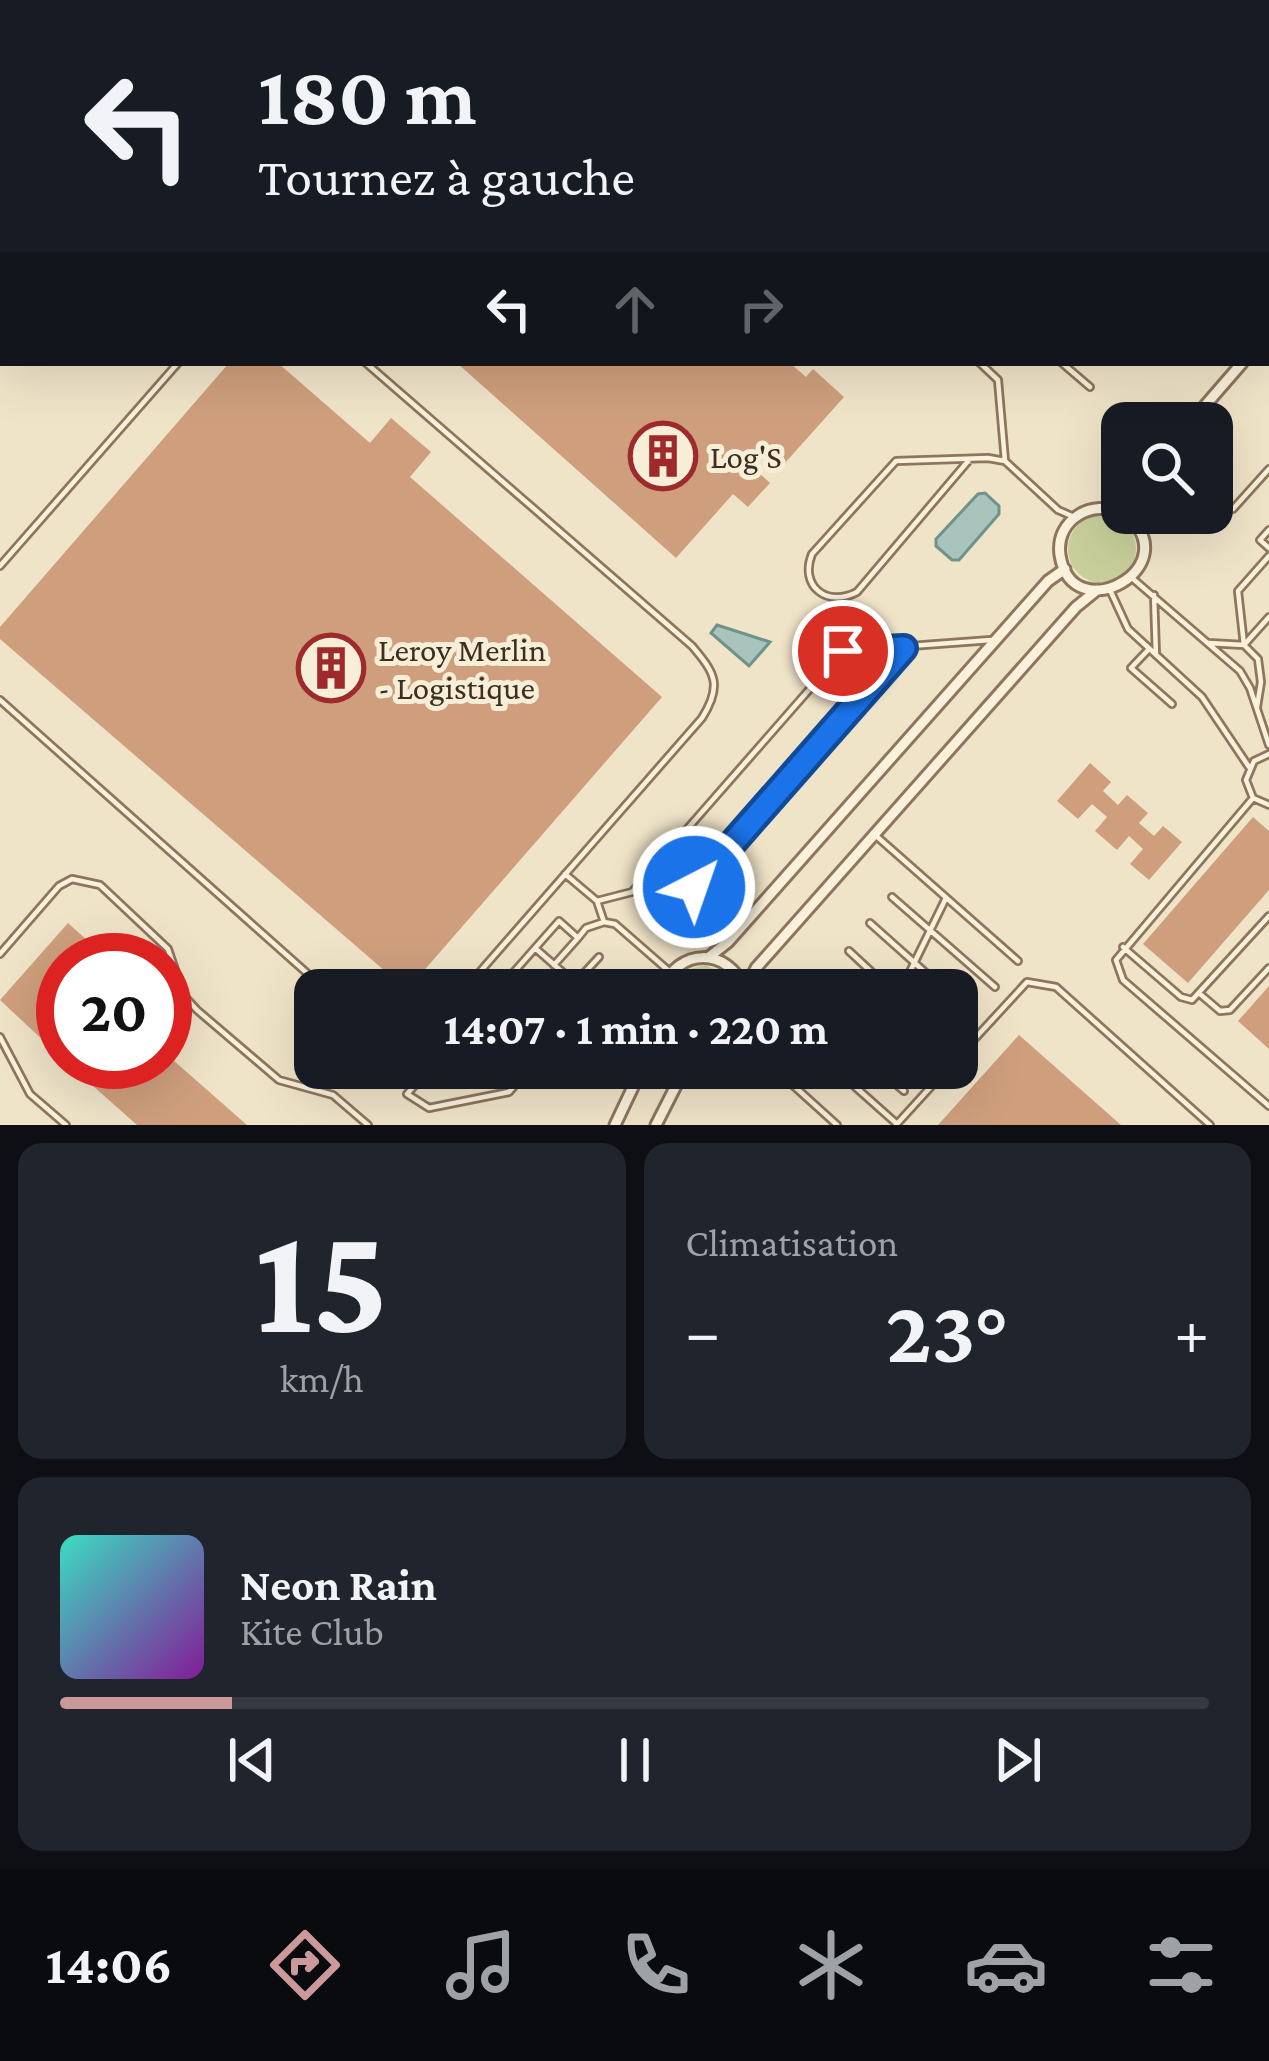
<!DOCTYPE html>
<html lang="fr">
<meta charset="utf-8">
<style>
:root{--surface:#171b24;--page:#20242c;--text:#f1f3f6;--muted:#9ea1a6;--line:#363941;--accent:#cc999b}
body{margin:0;font-family:"Crimson Pro",serif;background:var(--page);color:var(--text);height:100vh;display:flex;flex-direction:column;font-size:45px;white-space:nowrap}
*{box-sizing:border-box;margin:0}
p{font-size:39px;color:var(--muted)}
.icon{flex:none;width:66px;height:66px;fill:none;stroke:currentColor;stroke-width:2;stroke-linecap:round;stroke-linejoin:round}
.map{position:relative;height:1125px;overflow:hidden}
.details{display:flex;flex-direction:column;gap:18px;padding:18px;background:#0d0f14;flex:1}
.details>*{flex:none}
.hud{position:absolute;left:0px;top:0px;width:1269px;height:366px;box-shadow:0 12px 48px #0002;background:#171b24;color:var(--text);overflow:hidden}
.buttons{position:absolute;left:1101px;top:402px;display:grid;gap:24px}
.buttons a{display:grid;place-items:center;width:132px;height:132px;border-radius:24px;background:var(--surface);box-shadow:0 12px 48px #0002;font-size:60px}
.speed{position:absolute;left:36px;top:933px;display:flex;gap:24px;font-size:60px;font-weight:700;text-align:center}
.speed>*{display:grid;place-content:center;width:156px;height:156px;border-radius:50%;background:var(--surface);box-shadow:0 12px 48px #0002;line-height:1}
.speed .limit{border:18px solid #d22;background:#fff;color:#111}
.pin{position:absolute;display:grid;place-items:center;width:102px;height:102px;color:#fff;margin:-51px;border:6px solid #fff;border-radius:50%;box-shadow:0 3px 12px #0007}
.me{position:absolute;width:132px;margin:-66px;rotate:41deg;stroke-linejoin:round;filter:drop-shadow(0 0 9px #0008)}
.turn{display:flex;align-items:center;gap:42px;height:252px;padding:0 60px;font-size:54px}
.turn .icon{width:156px;height:156px;stroke-width:2.5}
.turn b{display:block;font-size:84px;line-height:102px}
.lanes{display:flex;align-items:center;height:114px;padding:0 60px;background:#0003;justify-content:center;gap:60px;direction:ltr}
.lanes .off{opacity:.35}
.big{font-size:90px;font-weight:700;line-height:1.1}
.details .card{flex:1;display:flex;flex-direction:column;justify-content:center;gap:18px;min-width:0;padding:0 42px;border-radius:24px;background:var(--page)}
.details .dial{align-items:center;gap:0}
.dial b{font-size:156px;line-height:1}
.song{display:flex;align-items:center;gap:36px}
.cover{width:144px;height:144px;border-radius:18px;background:linear-gradient(135deg,hsl(170 70% 55%),hsl(290 70% 35%))}
.played{height:12px;border-radius:6px;background:linear-gradient(90deg,var(--accent) 15%,var(--line) 15%)}
.keys{display:flex;justify-content:space-around;direction:ltr}
.heat{display:flex;justify-content:space-between;align-items:center;font-size:66px;direction:ltr}
.details .tiles{flex:1;display:grid;gap:18px;grid-template-columns:1fr 1fr}
.card:last-child{grid-column:span 2}
.trip{position:absolute;left:294px;top:969px;width:684px;height:120px;border-radius:24px;background:var(--surface);box-shadow:0 12px 48px #0002;font-weight:700;line-height:120px;text-align:center}
.tabs{display:flex;height:192px;justify-content:space-around;align-items:center;background:#090b0e;color:var(--muted)}
.tabs .icon{width:84px;height:84px}
.tabs .on{color:var(--accent)}
.tabs b{font-size:54px;color:var(--text)}
.map>svg:first-child{display:block}
.green{fill:#c9cf9b}
.water{fill:#a9c4bc;stroke:#6f938a;stroke-width:3}
.building{fill:#cf9f7d}
.lines{fill:none;stroke-linecap:round;stroke-linejoin:round}
.service-casing{stroke:#8d765c;stroke-width:10}
.minor-casing{stroke:#8d765c;stroke-width:15}
.service{stroke:#faf1dc;stroke-width:4.5}
.minor{stroke:#faf1dc;stroke-width:9}
.route-casing{stroke:#114b97;stroke-width:30}
.route{stroke:#1a73e8;stroke-width:21}
.labels{text-anchor:middle;dominant-baseline:central;stroke-width:10;stroke-linejoin:round;paint-order:stroke}
.poi-label{font-size:33px;fill:#3d2e20;stroke:#f7eed8;text-anchor:start}
</style>
<div class="map">
<svg width="1269" height="1125" viewBox="0 0 1269 1125">
<rect width="100%" height="100%" fill="#f0e4c8"/>
<path class="green" d="M1068 549a34 34 0 1 1 68 0a34 34 0 1 1-68 0Z
M705 965 725 974 735 990H670L683 971Z"/>
<path class="water" d="M985 493 999 506V514L959 560H952L936 546V539L978 494Z
M717 625 770 642 749 666 711 633Z"/>
<path class="building" d="M229 363H278L370 443 391 418 431 452 410 477 662 697 407 990 0 639V627Z
M457 363H790L806 377 813 369 844 397 785 463 770 450 754 468 770 483 748 507 733 494 676 558Z
M1090 763 1111 782 1103 791 1118 805 1127 795 1148 813 1139 823 1154 836 1163 826 1182 842 1149 880 1130 864 1143 849 1129 836 1117 850 1095 831 1107 817 1092 804 1078 819 1057 801Z
M1253 817 1269 831V890L1188 983 1143 944Z
M68 923 109 960H63V1059L0 1000Z
M1269 986V1049L1238 1021Z
M1019 1035 1121 1125H938Z
M165 1053 247 1125H137L66 1062H165Z"/>
<g class="lines">
<defs>
<path id="service" d="M464 0 467 3
M573 0 577 3
M657 0 661 3
M366 363 692 646C716 674 722 686 702 718L464 990
M980 363 998 380 1005 461 1058 510 1074 517
M1062 363 1090 387
M969 460 857 592C827 608 799 586 812 554L896 461 988 458 1005 461
M1233 509 1269 469
M1269 530 1260 540 1269 548
M0 566 178 363
M1132 578 1240 671 1250 688 1269 745
M1110 590 1128 629 1202 697 1249 767
M1154 595 1156 655
M1209 643 1244 645
M1244 645 1269 617
M1149 649 1131 668 1172 704
M0 700 326 990
M1257 707 1261 682 1258 659 1244 645 1238 591 1269 556
M1269 754 1254 761 1246 780 1253 798 1269 805
M1253 798 1116 960 1123 980 1269 1106
M874 834 1018 961
M565 874 597 901 604 922 615 924 670 972
M694 887 904 648
M892 897 995 987
M597 901 632 892 843 651 991 640
M870 923 945 990
M1123 947 1181 997 1192 1000 1269 916
M535 948 583 990
M849 951 891 990
M0 954 59 886 72 879 100 885 168 949 184 996 197 1010 279 1080 333 1095 368 1125
M554 965 578 938
M827 978 841 990
M575 983 599 957
M498 990 559 921 578 938 586 928 604 922
M901 990 946 898
M1200 994 1220 1011 1230 1010 1269 968
M957 1000 972 1013
M0 1037 30 1094 66 1125
M957 1058 1027 982 1056 987 1210 1125
M430 1068 407 1094 429 1108 509 1092 530 1068
M774 1068 837 1125
M780 1068 843 1076 897 1124
M877 1068 904 1091
M896 1125 948 1068"/>
<path id="minor" d="M1266 0 1269 2
M1266 336 1269 332
M1190 423 1242 363
M1122 513C1093 499 1055 519 1060 555 1072 633 1193 564 1123 513
M709 957 728 942 1048 581 1065 569
M662 990C677 947 729 947 744 989
M745 990 756 968 1076 607 1097 590
M615 1125 642 1068
M656 1125 685 1068"/>
</defs>
<use href="#service" class="service-casing"/>
<use href="#minor" class="minor-casing"/>
<use href="#service" class="service"/>
<use href="#minor" class="minor"/>
</g>
<g class="lines">
<defs>
<path id="route" d="M694 887 904 648 843 651"/>
</defs>
<use href="#route" class="route-casing"/>
<use href="#route" class="route"/>
</g>
<defs>
<symbol id="building-ring" viewBox="-11 -11 22 22"><circle r="9.5" fill="#f7eed8" stroke="#9e2a2b" stroke-width="1.5"/><path d="M-4-6H4V6H1V3H-1V6H-4ZM-2.5-4.3h1.7v1.8h-1.7ZM.8-4.3h1.7v1.8H.8ZM-2.5-1h1.7V.8h-1.7ZM.8-1h1.7V.8H.8Z" fill="#9e2a2b"/></symbol>
</defs>
<g fill-rule="evenodd">
<use href="#building-ring" x="625" y="418" width="76" height="76"/>
<use href="#building-ring" x="293" y="630" width="76" height="76"/>
</g>
<g class="labels">
<g class="poi-label">
<text x="710" y="456">Log'S</text>
<text x="378" y="649">Leroy Merlin<tspan x="378" dy="38">- Logistique</tspan></text>
</g>
</g>
</svg>
<div class="buttons">
<a><svg class="icon" aria-label="search" viewBox="0 0 24 24"><circle cx="10" cy="10" r="6"/><path d="M15 15l6 6"/></svg></a>
</div>
<div class="speed"><div class="limit">20</div></div>
<div class="pin" style="left:843px;top:651px;background:#d93025"><svg class="icon" aria-label="arrive" viewBox="0 0 24 24"><path d="M6 21V4h12l-3 4 3 4H6"/></svg></div>
<svg class="me" style="left:694px;top:887px" viewBox="-20 -20 40 40"><circle r="17" fill="#1a73e8" stroke="#fff" stroke-width="3"/><path d="M0-11L8 9 0 5-8 9z" fill="#fff"/></svg>
<div class="trip">14:07 · 1 min · 220 m</div>
<div class="hud">
<div class="turn"><svg class="icon" aria-label="left" viewBox="0 0 24 24"><path d="M17 20v-9H6M10 6l-5 5 5 5"/></svg><div><b>180 m</b>Tournez à gauche</div></div>
<div class="lanes"><svg class="icon" aria-label="left" viewBox="0 0 24 24"><path d="M17 20v-9H6M10 6l-5 5 5 5"/></svg><svg class="icon off" aria-label="ahead" viewBox="0 0 24 24"><path d="M12 20V5M6 11l6-6 6 6"/></svg><svg class="icon off" aria-label="right" viewBox="0 0 24 24"><path d="M7 20v-9h11M14 6l5 5-5 5"/></svg></div>
</div>
</div>
<section class="details">
<div class="tiles">
<div class="card dial"><b>15</b><p>km/h</p></div>
<div class="card"><p>Climatisation</p>
<div class="heat"><a>−</a><b class="big">23°</b><a>+</a></div>
</div>
<div class="card">
<div class="song"><i class="cover"></i><div><b>Neon Rain</b><p>Kite Club</p></div></div>
<div class="played"></div>
<div class="keys"><svg class="icon" aria-label="previous" viewBox="0 0 24 24"><path d="M18 5L8 12l10 7zM5 5v14"/></svg><svg class="icon" aria-label="pause" viewBox="0 0 24 24"><path d="M8 5v14M16 5v14"/></svg><svg class="icon" aria-label="next" viewBox="0 0 24 24"><path d="M6 5l10 7-10 7zM19 5v14"/></svg></div>
</div>
</div>
</section>
<nav class="tabs">
<b>14:06</b>
<svg class="icon on" aria-label="directions" viewBox="0 0 24 24"><path d="M12 3l9 9-9 9-9-9zM9 14v-3h6M13 9l2 2-2 2"/></svg>
<svg class="icon" aria-label="music" viewBox="0 0 24 24"><path d="M9 18V5l10-2v13"/><circle cx="6" cy="18" r="3"/><circle cx="16" cy="16" r="3"/></svg>
<svg class="icon" aria-label="phone" viewBox="0 0 24 24"><path d="M5 4h4l2 5-3 2q2 4 5 5l2-3 5 2v4C11 20 4 13 5 4z"/></svg>
<svg class="icon" aria-label="climate" viewBox="0 0 24 24"><path d="M12 3v18M4 7l16 10M4 17L20 7"/></svg>
<svg class="icon" aria-label="car" viewBox="0 0 24 24"><path d="M5 17H2v-5l4-1 3-4h7l3 4 3 1v5h-3M9 17h6M6 11h13"/><circle cx="7" cy="17" r="2"/><circle cx="17" cy="17" r="2"/></svg>
<svg class="icon" aria-label="filters" viewBox="0 0 24 24"><path d="M4 7h16M4 17h16"/><circle cx="9" cy="7" r="2"/><circle cx="15" cy="17" r="2"/></svg>
</nav>
